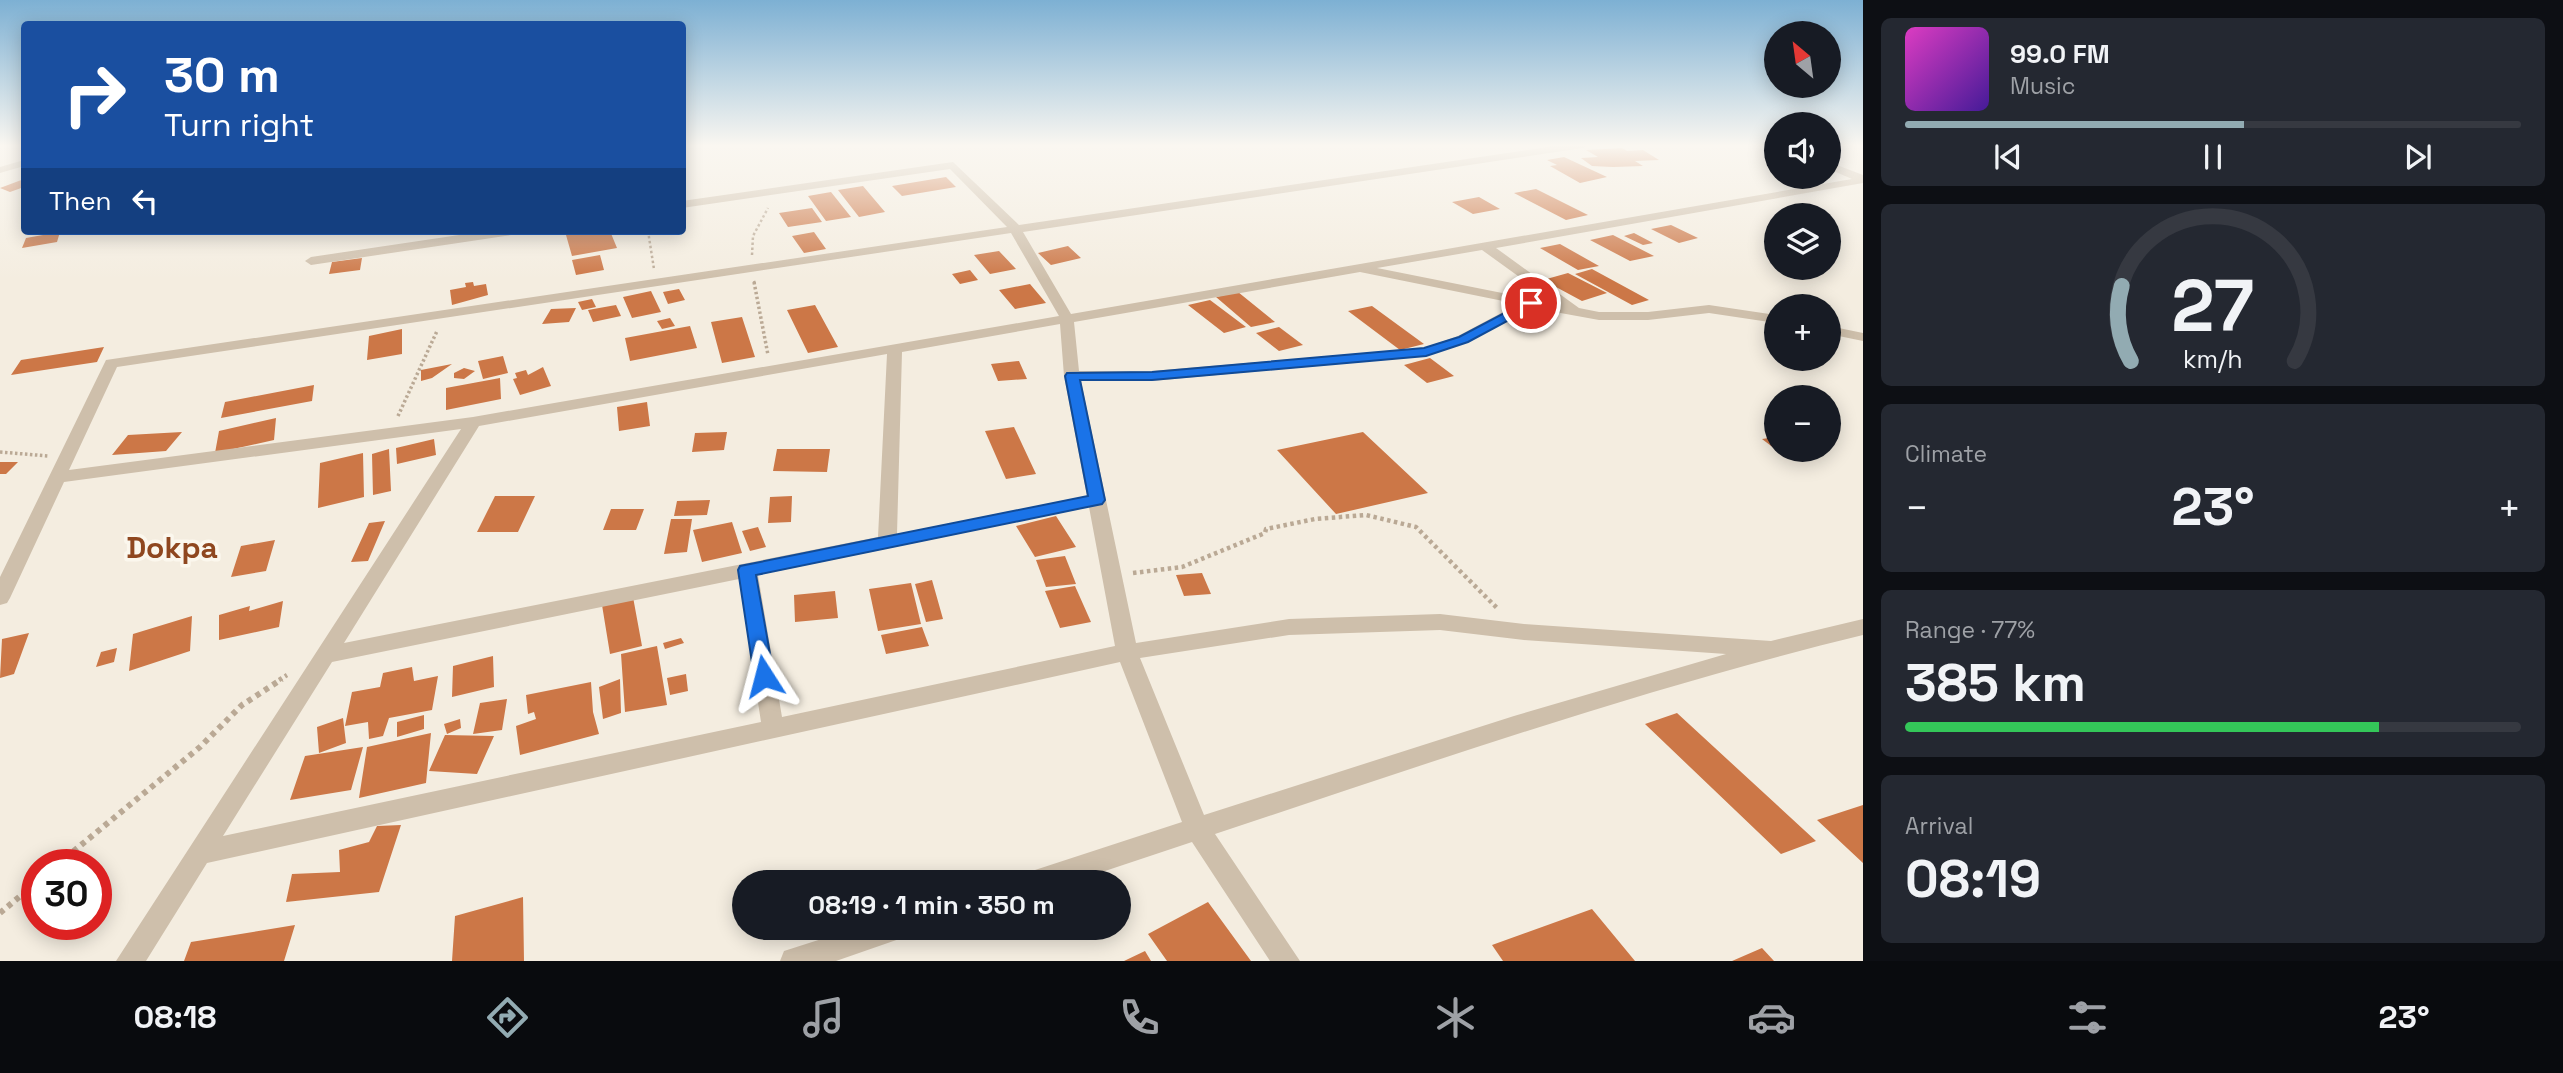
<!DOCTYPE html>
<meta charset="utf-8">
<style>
:root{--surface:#171b24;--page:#242831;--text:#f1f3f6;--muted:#9ea1a6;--line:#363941;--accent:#92abb2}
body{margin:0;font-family:"Space Grotesk",sans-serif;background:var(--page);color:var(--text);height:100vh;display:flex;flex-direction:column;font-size:26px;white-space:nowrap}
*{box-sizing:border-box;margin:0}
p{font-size:23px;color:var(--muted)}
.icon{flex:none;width:38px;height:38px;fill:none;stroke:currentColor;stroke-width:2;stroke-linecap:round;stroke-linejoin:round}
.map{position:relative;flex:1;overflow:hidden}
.details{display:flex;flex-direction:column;gap:18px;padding:18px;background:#0d0f14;width:700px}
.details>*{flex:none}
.banner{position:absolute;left:21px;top:21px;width:665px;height:214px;border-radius:7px;box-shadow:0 4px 18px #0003;background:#1a4fa0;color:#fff;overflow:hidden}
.needle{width:46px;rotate:331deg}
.tools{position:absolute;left:1764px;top:21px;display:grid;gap:14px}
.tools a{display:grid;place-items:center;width:77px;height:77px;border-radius:50%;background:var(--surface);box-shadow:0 4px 18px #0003;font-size:35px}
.speed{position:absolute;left:21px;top:849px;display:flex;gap:14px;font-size:35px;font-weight:700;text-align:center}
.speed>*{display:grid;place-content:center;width:91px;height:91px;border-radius:50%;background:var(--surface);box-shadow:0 4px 18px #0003;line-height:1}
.speed .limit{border:10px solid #d22;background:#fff;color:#111}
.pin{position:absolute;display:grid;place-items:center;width:60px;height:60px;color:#fff;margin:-30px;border:4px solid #fff;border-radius:50%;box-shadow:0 2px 7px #0007}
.me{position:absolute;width:77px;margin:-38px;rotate:351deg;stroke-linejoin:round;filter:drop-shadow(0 0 5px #0008)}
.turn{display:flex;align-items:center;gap:24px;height:147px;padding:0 28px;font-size:32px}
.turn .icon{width:91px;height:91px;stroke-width:2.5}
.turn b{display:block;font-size:49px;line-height:60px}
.then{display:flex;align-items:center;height:66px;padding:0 28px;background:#0003;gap:14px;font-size:26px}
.big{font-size:52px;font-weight:600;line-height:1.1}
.details .widget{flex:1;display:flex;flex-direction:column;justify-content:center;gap:10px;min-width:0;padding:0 24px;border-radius:10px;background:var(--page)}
.details .dial{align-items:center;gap:0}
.dial svg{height:182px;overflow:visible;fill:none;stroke:var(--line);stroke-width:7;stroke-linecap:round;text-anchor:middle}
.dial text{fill:var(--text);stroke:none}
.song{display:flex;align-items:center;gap:21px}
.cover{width:84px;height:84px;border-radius:10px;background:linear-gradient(135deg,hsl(310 70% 55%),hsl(260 70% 35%))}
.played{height:7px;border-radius:4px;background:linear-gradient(90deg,var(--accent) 55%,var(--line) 55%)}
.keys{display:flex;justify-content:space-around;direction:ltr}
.heat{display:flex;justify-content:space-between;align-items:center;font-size:38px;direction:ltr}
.charge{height:10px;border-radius:5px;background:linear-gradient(90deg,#34c759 77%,var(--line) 0)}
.trip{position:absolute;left:732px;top:870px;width:399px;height:70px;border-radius:35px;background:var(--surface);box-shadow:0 4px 18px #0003;font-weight:600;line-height:70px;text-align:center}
.menu{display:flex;height:112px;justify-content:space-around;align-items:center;background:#090b0e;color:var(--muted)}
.menu .icon{width:49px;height:49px}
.menu .current{color:var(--accent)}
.menu b{font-size:32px;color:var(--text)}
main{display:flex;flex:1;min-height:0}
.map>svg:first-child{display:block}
.building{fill:#cc7747}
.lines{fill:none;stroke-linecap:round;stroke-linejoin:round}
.path-far3{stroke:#baa995;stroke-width:2.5;stroke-dasharray:2.5 2.5;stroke-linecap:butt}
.path-far2{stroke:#baa995;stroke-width:3.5;stroke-dasharray:2.5 2.5;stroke-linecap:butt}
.path-far1{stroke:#baa995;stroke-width:4.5;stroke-dasharray:3.5 3.5;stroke-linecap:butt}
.path{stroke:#baa995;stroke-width:6;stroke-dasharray:5 5;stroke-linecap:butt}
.minor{fill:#cebfab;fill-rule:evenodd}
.route{fill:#1a73e8;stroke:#114b97;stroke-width:2}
.labels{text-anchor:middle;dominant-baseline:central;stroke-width:7;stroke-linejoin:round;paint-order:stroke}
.quarter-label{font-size:30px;font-weight:bold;fill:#8f471f;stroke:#fbf7ed}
</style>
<main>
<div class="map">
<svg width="1863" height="961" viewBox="0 0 1863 961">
<rect width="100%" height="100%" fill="#f4ede0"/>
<path class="building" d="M1622 148 1627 151 1643 150 1659 160 1635 161 1643 166 1613 167 1592 166 1581 158 1598 157 1586 150Z
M1564 157 1607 177 1580 183 1550 166 1557 165 1547 160Z
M946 177 956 187 902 196 892 186Z
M24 179V187L10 192 0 188Z
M863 186 885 212 859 217 838 190Z
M1536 189 1588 215 1566 220 1514 193Z
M831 192 851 217 826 221 808 196Z
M1479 197 1500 209 1473 214 1452 202Z
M812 208 822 222 788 227 779 213Z
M1671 225 1698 238 1679 243 1651 229Z
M589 231H610L617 248 572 256 566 235Z
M60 232 57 242 22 248 26 238Z
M814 232 826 249 804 253 792 236Z
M1634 233 1653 243 1643 245 1624 236Z
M1613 235 1654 256 1630 261 1590 240Z
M1560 244 1599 266 1578 270 1540 248Z
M1068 246 1081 258 1051 265 1038 253Z
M999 251 1016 269 990 274 974 255Z
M600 255 604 270 576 275 572 260Z
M362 258 360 270 329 274 332 262Z
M1592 269 1649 300 1632 305 1575 274Z
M970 270 978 280 960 284 952 274Z
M1568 273 1607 293 1582 301 1543 280Z
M473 282 474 286 486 284 488 295 452 305 450 290 466 287 465 283Z
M1030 284 1046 303 1015 309 999 290Z
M679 289 685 300 668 304 663 292Z
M651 291 661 312 632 318 623 297Z
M1238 292 1275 322 1251 327 1216 297Z
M592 299 596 307 582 310 578 302Z
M1210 300 1246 327 1224 333 1188 305Z
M616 305 621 316 593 322 588 310Z
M815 305 838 347 808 353 787 310Z
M1372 306 1424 344 1400 350 1348 311Z
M576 308 569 322 542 324 551 309Z
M742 317 755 357 722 363 711 322Z
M670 318 675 326 662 329 657 321Z
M690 326 697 348 630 361 625 338Z
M1279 327 1303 345 1279 351 1256 333Z
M402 329V354L367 360 369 336Z
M104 347 97 362 11 375 21 360Z
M503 356 508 373 483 379 478 361Z
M1430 358 1454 376 1427 383 1404 365Z
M1019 361 1027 379 998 381 991 364Z
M452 364 432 378 421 381V370Z
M543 367 551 386 520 395 513 379 517 378 515 373 526 370 528 375Z
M464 368 475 371 464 379 454 378V373Z
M500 378 501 399 446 410V388Z
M314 385 312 401 221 418 225 402Z
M647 402 650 426 619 431 617 407Z
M276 418 274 440 215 453 219 431Z
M1014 427 1036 474 1006 479 985 431Z
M182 432 166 451 112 455 128 435Z
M727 432 724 450 692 452 695 433Z
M1363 432 1428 493 1336 514 1277 450Z
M1776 437V450L1813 451 1783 455 1762 439Z
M434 439 436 455 397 464 396 448Z
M389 449 391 491 373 495 372 454Z
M777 449H830L827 472 773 471Z
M363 453 364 497 318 508 320 463Z
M0 462H18L6 474H0Z
M495 496H535L518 532H477Z
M792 496 791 522 768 523 770 497Z
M710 500 707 515 674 516 677 501Z
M611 509H644L636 530H603Z
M1056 516 1076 547 1035 557 1016 526Z
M671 519H692L687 552 664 554Z
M385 521 368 561 351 562 369 523Z
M732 522 742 553 702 562 693 530Z
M758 527 766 547 750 551 742 531Z
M275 540 266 571 231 577 241 546Z
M1065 556 1076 584 1046 587 1036 560Z
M1202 573 1211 594 1184 596 1176 575Z
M932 580 943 619 926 622 915 584Z
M911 583 921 624 878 631 869 589Z
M1075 586 1091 622 1060 628 1045 591Z
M835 591 838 618 795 622 794 595Z
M633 597 642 646 610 654 602 605Z
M283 601 279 627 219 640V615L250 606 249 611Z
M192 616 190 651 129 671 133 634Z
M922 627 929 646 886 654 881 635Z
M29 633 14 674 0 678 2 639Z
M681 638 684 643 665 649 663 643Z
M657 646 667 705 625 712 621 654Z
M117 648 114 662 96 667 101 652Z
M493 656 494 687 452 697 453 666Z
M412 667 414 681 438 676 432 710 389 718 383 736 369 739 368 722 345 726 352 692 380 687 383 673Z
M686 674 688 691 670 695 667 678Z
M620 679 621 713 603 719 599 687Z
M591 682 593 712 599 734 520 755 516 726 536 719 534 712 528 714 526 695Z
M507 699 502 730 473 734 480 703Z
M1677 713 1816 841 1781 854 1645 724Z
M424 715V729L397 737V722Z
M343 718 346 743 319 753 317 727Z
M460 719 461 728 447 734 444 724Z
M431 733 426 783 359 798 367 747Z
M445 735 494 736 477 774 429 771Z
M363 747 351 790 290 800 305 756Z
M1863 805V863L1817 820Z
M401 825 379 892 286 902 292 874 340 872 339 850 369 842 377 826Z
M523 897 524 961H452L455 916Z
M1208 902 1251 961H1167L1148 934Z
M1592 909 1635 961H1503L1492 945Z
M295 925 284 961H184L191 942Z
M1762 948 1774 961H1732Z
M1145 951 1151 961H1124Z"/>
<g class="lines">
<path class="path-far3" d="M648 231 654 269
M752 255 753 236 768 208
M754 281 755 284"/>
<path class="path-far2" d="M754 282 768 355
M398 416 437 331
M0 452 48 456"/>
<path class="path-far1" d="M1133 573 1182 567 1265 533 1266 529 1315 519 1366 515 1416 527 1497 608
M279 680 287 675"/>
<path class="path" d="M58 864 200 747 242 705 282 679
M0 913 37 882"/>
<path class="minor" d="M1561 145H1588L1583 148 1023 232 1071 314 1852 179 1829 169V162L1863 175V183L1496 248 1579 308 1599 312H1648L1709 305 1776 315V323L1709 313 1648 320H1599L1533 308 1468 342 1426 356 1152 381H1081L1136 643 1289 619 1440 614 1524 624 1771 641 1863 619V635C1644 688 1429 763 1215 834L1300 961H1270L1192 842 1072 882H1022L1026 873 1035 870 1182 822 1120 662 207 863 146 961H116L461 429 64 482 10 598 7 603 0 605V577L106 360 1007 227 950 169 682 208V201L953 162 1019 225ZM1011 233 1059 316 473 417 69 470 117 367ZM1482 250 1557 304 1377 268ZM1360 272 1518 304 1458 336 1424 348 1152 371H1079L1074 322ZM1060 324 1064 376 1087 496 897 534 902 352ZM887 354 878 537 344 643 479 426ZM1089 507 1115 646 782 717 758 575ZM739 579 761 722 223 836 332 662ZM1440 630 1524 640 1726 654 1514 716 1204 815 1140 658 1289 635Z
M24 160V166L0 173V167Z
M486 231H517L511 235 311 265 305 261 311 257Z
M1829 326 1863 333V341L1829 334Z
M856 928H909L905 937 836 961H780L784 951Z"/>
</g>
<linearGradient id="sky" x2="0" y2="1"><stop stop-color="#7db0d3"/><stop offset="0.52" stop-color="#faf7f1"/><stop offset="1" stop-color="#faf7f1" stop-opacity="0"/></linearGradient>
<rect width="1863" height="280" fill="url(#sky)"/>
<path class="route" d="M1531 299 1537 303 1535 306 1468 342 1426 356 1152 380H1080L1105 500 1102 504 756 575 774 676 771 681 764 683 757 681 754 676 738 570 740 566 1088 496 1065 376 1067 373 1152 372 1424 348 1459 337Z"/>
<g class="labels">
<g class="quarter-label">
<text x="172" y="547">Dokpa</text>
</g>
</g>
</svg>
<div class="tools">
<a><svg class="needle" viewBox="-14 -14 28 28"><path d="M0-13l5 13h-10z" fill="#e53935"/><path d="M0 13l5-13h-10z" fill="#9ea1a6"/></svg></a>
<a><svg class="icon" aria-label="sound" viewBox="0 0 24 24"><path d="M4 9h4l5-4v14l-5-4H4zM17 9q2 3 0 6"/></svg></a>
<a><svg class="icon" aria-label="layers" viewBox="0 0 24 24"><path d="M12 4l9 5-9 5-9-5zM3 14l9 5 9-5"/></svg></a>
<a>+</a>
<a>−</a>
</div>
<div class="speed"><div class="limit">30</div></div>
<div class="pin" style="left:1531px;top:303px;background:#d93025"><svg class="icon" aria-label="arrive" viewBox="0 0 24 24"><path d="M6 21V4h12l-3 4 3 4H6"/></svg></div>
<svg class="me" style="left:764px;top:676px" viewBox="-20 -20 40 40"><path d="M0-17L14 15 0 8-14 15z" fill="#1a73e8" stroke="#fff" stroke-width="4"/></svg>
<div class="trip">08:19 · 1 min · 350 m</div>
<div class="banner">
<div class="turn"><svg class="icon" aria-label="right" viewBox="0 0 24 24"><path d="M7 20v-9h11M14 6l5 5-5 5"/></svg><div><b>30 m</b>Turn right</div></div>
<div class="then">Then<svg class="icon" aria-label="left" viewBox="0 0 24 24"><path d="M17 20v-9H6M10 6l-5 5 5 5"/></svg></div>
</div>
</div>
<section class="details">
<div class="widget">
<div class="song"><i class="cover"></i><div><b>99.0 FM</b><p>Music</p></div></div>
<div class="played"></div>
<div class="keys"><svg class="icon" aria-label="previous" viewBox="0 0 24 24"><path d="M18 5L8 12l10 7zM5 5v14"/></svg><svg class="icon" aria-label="pause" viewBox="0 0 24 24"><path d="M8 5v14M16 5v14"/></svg><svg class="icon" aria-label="next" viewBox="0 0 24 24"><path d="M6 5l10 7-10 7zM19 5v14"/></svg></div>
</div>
<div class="widget dial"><svg viewBox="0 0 100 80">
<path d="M14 69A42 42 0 1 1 86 69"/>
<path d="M14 69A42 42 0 0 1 10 36" stroke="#92abb2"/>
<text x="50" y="56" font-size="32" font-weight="700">27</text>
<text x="50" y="72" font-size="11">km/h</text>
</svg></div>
<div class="widget"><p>Climate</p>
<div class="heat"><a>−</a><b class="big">23°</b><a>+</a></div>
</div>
<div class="widget"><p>Range · 77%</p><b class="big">385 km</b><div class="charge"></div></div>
<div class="widget"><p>Arrival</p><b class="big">08:19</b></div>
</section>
</main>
<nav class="menu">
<b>08:18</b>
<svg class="icon current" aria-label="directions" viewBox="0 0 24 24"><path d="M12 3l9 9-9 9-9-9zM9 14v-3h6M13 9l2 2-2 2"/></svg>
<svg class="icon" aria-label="music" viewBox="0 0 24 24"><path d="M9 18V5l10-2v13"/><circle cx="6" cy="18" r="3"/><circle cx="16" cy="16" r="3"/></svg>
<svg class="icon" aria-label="phone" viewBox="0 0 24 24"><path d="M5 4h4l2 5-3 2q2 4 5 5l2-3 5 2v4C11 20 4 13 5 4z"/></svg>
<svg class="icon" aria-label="climate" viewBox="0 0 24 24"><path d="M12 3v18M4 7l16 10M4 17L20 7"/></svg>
<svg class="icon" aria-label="car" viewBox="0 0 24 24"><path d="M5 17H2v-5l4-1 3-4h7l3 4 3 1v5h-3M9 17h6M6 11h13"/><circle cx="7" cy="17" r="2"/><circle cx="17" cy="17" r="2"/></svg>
<svg class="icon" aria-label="filters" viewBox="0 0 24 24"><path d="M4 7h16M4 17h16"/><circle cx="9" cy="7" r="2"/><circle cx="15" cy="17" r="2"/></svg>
<b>23°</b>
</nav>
